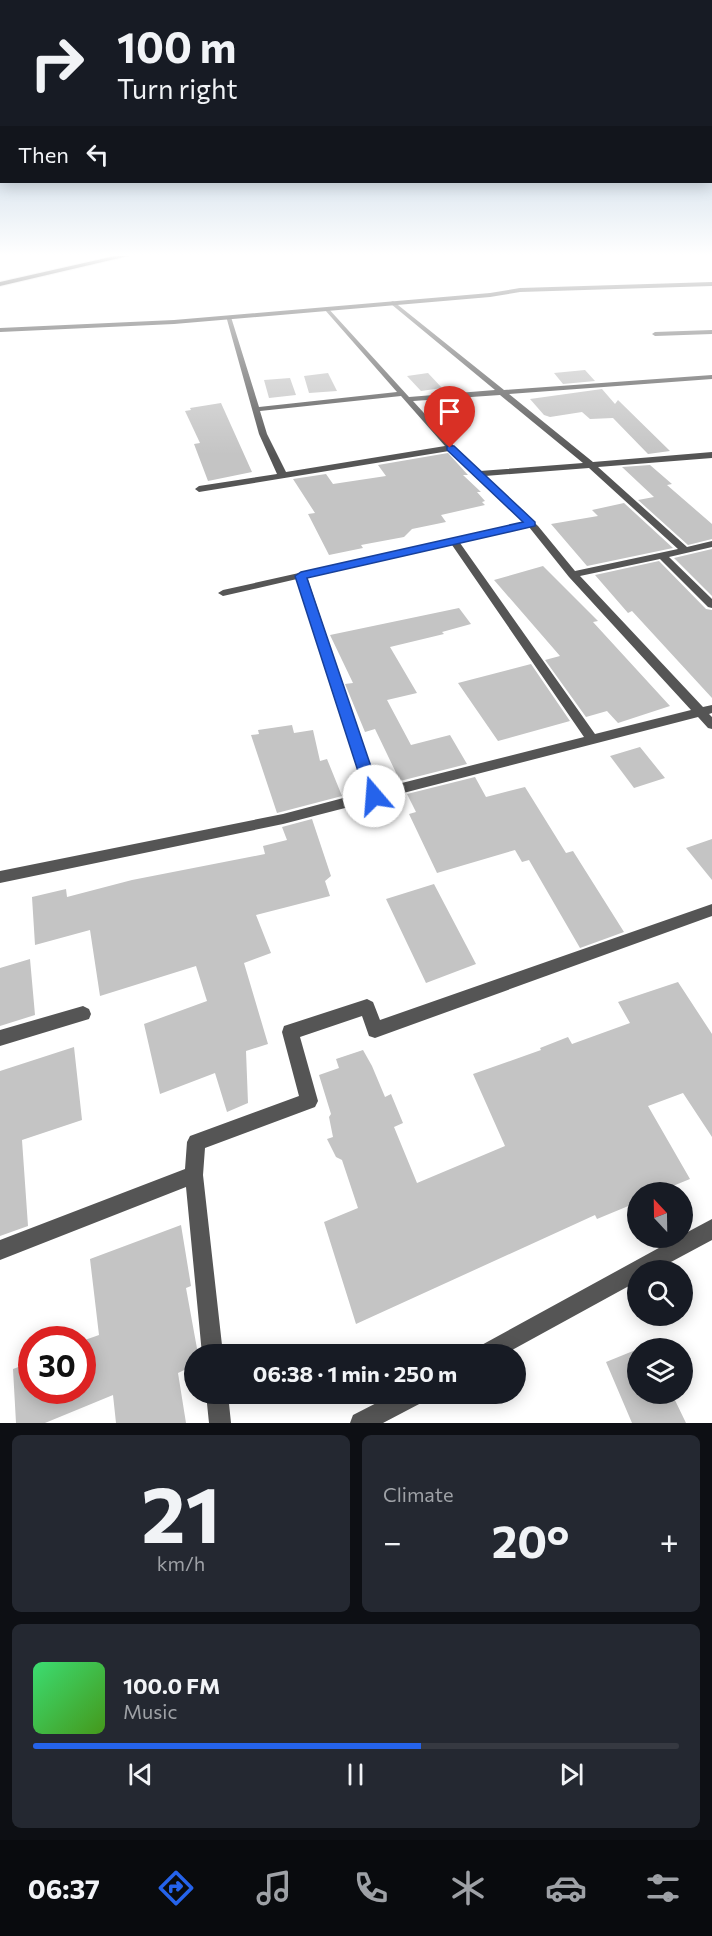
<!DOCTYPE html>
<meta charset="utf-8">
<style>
:root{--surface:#171b24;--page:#242831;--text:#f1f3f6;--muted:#9ea1a6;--line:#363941;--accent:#2563eb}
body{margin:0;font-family:Commissioner,sans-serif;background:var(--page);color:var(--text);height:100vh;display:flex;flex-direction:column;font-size:22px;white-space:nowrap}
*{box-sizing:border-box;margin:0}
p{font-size:20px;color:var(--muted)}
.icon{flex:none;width:33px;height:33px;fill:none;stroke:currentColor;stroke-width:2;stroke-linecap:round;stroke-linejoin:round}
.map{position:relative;height:1423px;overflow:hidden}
.panel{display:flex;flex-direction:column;gap:12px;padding:12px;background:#0d0f14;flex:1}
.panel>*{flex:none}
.hud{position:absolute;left:0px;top:0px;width:712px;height:183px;box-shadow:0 3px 15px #0003;background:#171b24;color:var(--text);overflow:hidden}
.needle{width:39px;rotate:338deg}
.fabs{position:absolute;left:627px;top:1182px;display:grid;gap:12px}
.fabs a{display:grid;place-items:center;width:66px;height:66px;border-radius:50%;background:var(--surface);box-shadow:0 3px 15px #0003;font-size:30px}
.speed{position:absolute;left:18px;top:1326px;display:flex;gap:12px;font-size:30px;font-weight:700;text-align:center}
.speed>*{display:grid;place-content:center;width:78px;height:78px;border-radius:50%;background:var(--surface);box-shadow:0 3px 15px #0003;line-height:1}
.speed .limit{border:9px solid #d22;background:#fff;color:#111}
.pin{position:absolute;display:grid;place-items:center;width:51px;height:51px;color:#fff;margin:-62px -26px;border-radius:50% 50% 50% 0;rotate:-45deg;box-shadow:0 0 6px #0007}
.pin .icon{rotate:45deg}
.me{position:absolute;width:66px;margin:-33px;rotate:342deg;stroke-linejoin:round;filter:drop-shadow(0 0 4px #0008)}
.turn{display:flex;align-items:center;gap:21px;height:126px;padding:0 18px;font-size:27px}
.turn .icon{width:78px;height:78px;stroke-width:2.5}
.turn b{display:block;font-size:42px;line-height:51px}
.then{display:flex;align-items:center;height:57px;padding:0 18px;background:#0003;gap:12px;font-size:22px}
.big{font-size:45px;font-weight:700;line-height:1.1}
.panel .tile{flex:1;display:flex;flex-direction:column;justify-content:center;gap:9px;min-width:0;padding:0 21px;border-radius:9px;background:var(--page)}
.panel .dial{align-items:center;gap:0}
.dial b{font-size:78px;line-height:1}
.song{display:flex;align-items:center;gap:18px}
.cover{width:72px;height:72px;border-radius:9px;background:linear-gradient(135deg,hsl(140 70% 55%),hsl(100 70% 35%))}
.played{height:6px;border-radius:3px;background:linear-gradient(90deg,var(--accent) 60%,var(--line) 60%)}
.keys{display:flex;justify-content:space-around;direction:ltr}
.heat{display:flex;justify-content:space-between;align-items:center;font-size:33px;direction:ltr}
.panel .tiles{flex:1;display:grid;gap:12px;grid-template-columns:1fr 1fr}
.tile:last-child{grid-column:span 2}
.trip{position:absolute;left:184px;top:1344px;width:342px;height:60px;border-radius:30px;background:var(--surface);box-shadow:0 3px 15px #0003;font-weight:700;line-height:60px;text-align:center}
.dock{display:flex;height:96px;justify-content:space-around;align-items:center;background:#090b0e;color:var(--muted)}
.dock .icon{width:42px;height:42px}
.dock .on{color:var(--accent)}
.dock b{font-size:27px;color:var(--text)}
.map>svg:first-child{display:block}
.building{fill:#c4c4c4}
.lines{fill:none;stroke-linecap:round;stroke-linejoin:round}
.primary-casing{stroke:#dbdbdb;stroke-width:2}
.minor{fill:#555;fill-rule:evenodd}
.secondary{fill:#222;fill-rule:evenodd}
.primary{fill:#000;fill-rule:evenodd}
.route{fill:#2563eb;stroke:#184099;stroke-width:1.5}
</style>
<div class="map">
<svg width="712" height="1423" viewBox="0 0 712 1423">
<rect width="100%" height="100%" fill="#fff"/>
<path class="building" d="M585 370 595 381 563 384 554 373Z
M328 373 337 391 309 393 304 376Z
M428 373 442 388 421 391 407 376Z
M290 378 296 395 269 398 264 380Z
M602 389 615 404 618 400 670 451 648 454 613 418 590 419 582 412 550 417 544 415 530 399Z
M221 403 252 472 208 481 194 444 200 443 185 411 191 410 190 408Z
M448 453 468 475H463L481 492H477L485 501 482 502 485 505 441 515 446 522 412 529 404 537 361 545 363 548 329 555 308 514 315 513 293 479 326 474 333 484 386 476 378 465Z
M650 465 672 484 667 485 712 524V539L688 545 638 500 654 497 622 467Z
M624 503 673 548 587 566 551 524 598 516 592 510Z
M712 549V596L674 558Z
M659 561 706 609 712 610V698L632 611 628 613 595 575Z
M543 566 598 621 593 622 670 706 618 723 607 711 586 717 545 660 560 656 494 580Z
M459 608 471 624 442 632 444 634 390 647 417 693 387 700 411 745 450 735 467 764 400 781 375 729 365 732 345 684 353 683 330 635Z
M531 664 570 721 498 741 458 683Z
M292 725 294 733 313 730 320 761 327 759 342 796 277 813 251 735 259 734 258 730Z
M640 747 665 778 634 788 610 756Z
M475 777 486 797 525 787 566 853 573 851 624 932 580 948 529 860 522 862 515 850 437 873 409 814 416 812 407 794Z
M312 819 331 876 325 881 330 896 256 915 271 953 244 963 268 1044 246 1051 248 1103 227 1112 215 1073 160 1094 144 1024 207 1001 196 966 100 996 90 930 35 945 32 897 66 889 67 897 132 880 265 854 263 846 287 840 282 827Z
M712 839V880L686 848Z
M434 884 476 964 426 983 386 899Z
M30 959 35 1015 0 1026V968Z
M678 982 712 1034V1137L683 1093 648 1106 690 1179 658 1192H638V1202L597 1219 595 1215 356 1324 324 1222 358 1208 342 1160 336 1157 327 1139 333 1137 329 1117 331 1114 319 1075 339 1068 336 1059 363 1050 372 1066 385 1097 391 1094 403 1123 394 1127 417 1183 505 1146 473 1074 541 1050 540 1048 568 1037 572 1044 630 1023 618 1002Z
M74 1047 82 1120 22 1140 28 1226 0 1236V1071Z
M181 1225 191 1286 186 1288 198 1354H195V1365L178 1373 186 1423H116L113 1395 45 1423H16L13 1369 32 1362V1390H82V1341L99 1335 90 1259Z
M638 1349V1394H672L686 1423H632L606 1362Z"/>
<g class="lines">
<defs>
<path id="primary" d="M115 256H128L0 286V282Z"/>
</defs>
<use href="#primary" class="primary-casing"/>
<path class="minor" d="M393 301 504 390 712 375V379L509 394 593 462 712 452V458L598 467 687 547 712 541V547L669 557 712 599V608L708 607 660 559 580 576 703 707 712 705V713L709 714 712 717V729L708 728 698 717 283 824 0 883V871L283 814 366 792 297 579 223 596 218 593 223 590 524 523 449 451 199 492 195 489 199 486 277 474 259 434 226 316 231 317 259 407 397 392 325 310 324 309 327 307 409 397 495 390 391 304V302ZM500 395 583 463 480 471 454 446 413 401ZM401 396 445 446 286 472 267 434 260 411ZM589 468 678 549 575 571 538 526 485 476ZM529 527 569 577 691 710 595 734 460 543ZM452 545 584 737 378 789 307 577Z
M712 330V334L655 336 652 334 655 332Z
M712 904V916L375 1038 369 1036 362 1016 300 1037 318 1101 315 1107 205 1148 203 1175 223 1354H202L186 1187 0 1260V1240L185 1169 187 1142 190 1136 299 1096 282 1032 284 1026 367 999 373 1002 380 1020Z
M83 1006 89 1009 91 1014 89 1019 0 1046V1030Z
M712 1219V1240L656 1270H638V1281L505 1354H475L478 1347 677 1238H682V1235Z
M206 1394H228L231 1423H209Z
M394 1394H426L423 1402 383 1423H350L353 1415Z"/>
<path class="secondary" d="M712 282V286L520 292 490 297 174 324 0 332V328L174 320 490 293 520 288Z"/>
<use href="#primary" class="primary"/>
</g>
<linearGradient id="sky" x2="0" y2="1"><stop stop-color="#8cadcc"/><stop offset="0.56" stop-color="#fff"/><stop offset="1" stop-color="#fff" stop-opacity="0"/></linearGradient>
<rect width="712" height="455" fill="url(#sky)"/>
<path class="route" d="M447 446H454L535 522V526L307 578 381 796 379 800H368L366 796 295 576 301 572 523 522 447 450Z"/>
</svg>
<div class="fabs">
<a><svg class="needle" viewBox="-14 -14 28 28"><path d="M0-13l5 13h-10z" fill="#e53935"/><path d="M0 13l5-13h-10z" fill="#9ea1a6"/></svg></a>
<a><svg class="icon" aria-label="search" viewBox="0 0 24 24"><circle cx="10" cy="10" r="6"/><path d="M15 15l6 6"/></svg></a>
<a><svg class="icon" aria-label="layers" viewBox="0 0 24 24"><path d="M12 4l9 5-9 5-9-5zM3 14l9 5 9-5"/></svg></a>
</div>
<div class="speed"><div class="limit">30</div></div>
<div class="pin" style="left:450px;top:448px;background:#d93025"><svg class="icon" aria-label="arrive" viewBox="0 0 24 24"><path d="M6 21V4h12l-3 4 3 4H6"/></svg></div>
<svg class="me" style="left:374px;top:796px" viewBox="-20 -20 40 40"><circle r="19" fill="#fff"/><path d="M0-13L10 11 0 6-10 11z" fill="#2563eb"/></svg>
<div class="trip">06:38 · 1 min · 250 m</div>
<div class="hud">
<div class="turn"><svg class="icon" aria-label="right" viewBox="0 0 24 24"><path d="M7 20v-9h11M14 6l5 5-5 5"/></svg><div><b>100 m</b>Turn right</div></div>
<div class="then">Then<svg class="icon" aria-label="left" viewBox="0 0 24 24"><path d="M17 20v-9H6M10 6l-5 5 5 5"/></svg></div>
</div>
</div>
<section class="panel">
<div class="tiles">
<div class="tile dial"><b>21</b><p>km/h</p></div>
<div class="tile"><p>Climate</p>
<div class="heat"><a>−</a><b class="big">20°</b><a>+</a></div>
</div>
<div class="tile">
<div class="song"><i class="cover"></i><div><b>100.0 FM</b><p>Music</p></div></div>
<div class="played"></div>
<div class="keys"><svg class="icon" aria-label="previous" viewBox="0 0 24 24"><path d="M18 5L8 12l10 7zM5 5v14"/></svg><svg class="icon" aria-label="pause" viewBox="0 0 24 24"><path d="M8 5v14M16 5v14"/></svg><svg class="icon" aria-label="next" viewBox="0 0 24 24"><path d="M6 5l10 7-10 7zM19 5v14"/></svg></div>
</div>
</div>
</section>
<nav class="dock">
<b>06:37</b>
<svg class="icon on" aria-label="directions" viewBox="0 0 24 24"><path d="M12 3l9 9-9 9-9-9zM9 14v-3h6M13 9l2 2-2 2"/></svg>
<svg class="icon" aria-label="music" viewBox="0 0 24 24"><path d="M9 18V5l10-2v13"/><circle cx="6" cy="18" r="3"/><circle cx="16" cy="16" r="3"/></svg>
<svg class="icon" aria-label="phone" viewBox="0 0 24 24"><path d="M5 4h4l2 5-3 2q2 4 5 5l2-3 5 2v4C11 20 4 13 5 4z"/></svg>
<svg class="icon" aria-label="climate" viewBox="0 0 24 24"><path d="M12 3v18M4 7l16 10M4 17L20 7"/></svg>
<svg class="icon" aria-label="car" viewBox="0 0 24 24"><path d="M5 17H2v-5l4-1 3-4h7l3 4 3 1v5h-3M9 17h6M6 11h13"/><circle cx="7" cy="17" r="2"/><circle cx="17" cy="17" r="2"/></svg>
<svg class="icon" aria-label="filters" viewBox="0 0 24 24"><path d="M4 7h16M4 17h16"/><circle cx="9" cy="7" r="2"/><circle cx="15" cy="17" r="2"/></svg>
</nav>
